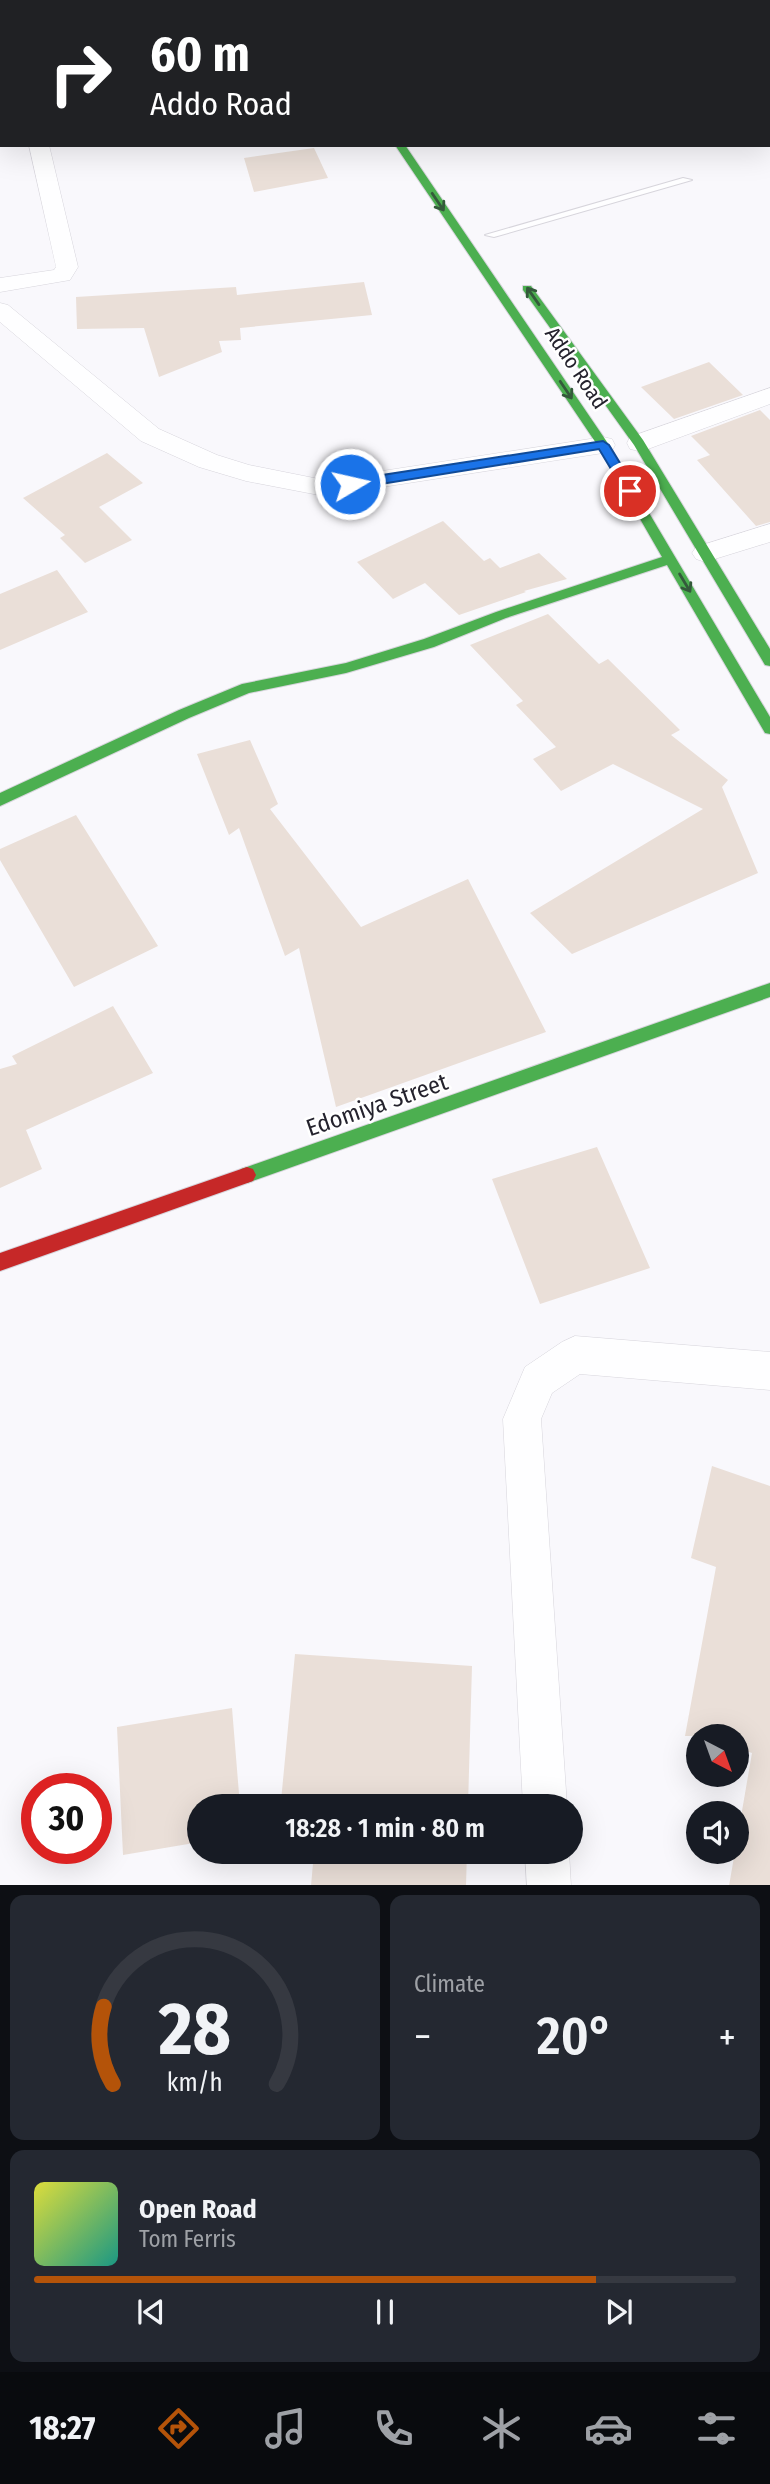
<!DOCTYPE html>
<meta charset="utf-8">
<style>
:root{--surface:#171b24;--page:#242831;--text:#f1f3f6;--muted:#9ea1a6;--line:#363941;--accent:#b45309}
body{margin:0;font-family:"Fira Sans Condensed",sans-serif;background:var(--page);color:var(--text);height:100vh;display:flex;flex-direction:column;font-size:26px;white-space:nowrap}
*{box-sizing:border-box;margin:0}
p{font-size:23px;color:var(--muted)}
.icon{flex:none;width:38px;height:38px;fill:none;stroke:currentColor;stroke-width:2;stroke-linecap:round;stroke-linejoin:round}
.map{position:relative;height:1885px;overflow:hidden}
.sheet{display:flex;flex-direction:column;gap:10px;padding:10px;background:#0d0f14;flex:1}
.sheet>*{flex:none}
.guide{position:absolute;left:0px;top:0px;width:770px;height:147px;box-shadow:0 7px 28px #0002;background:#202124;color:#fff;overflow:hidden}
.needle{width:46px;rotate:139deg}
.tools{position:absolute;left:686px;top:1724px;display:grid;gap:14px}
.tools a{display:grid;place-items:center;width:63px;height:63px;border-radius:50%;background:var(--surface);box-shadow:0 7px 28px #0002;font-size:35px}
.speed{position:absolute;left:21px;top:1773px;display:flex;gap:14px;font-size:35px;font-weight:700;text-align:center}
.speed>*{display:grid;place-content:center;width:91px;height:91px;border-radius:50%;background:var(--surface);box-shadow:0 7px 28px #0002;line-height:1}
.speed .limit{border:10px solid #d22;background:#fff;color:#111}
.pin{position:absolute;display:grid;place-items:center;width:60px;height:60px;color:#fff;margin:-30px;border:4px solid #fff;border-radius:50%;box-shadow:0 2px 7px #0007}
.me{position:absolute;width:77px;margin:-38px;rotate:81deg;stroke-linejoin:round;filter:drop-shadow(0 0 5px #0008)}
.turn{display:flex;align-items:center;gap:24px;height:147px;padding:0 35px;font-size:32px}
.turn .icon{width:91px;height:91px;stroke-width:2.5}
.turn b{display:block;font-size:49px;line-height:60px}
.big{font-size:52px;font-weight:600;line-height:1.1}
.sheet .tile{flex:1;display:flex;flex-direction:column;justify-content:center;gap:10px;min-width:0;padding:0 24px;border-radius:14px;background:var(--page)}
.sheet .dial{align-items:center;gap:0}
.dial svg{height:182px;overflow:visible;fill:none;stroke:var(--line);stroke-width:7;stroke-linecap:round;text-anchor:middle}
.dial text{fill:var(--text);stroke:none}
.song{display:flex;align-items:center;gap:21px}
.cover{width:84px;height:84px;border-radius:10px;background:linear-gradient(135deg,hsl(60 70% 55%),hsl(170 70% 35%))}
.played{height:7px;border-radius:4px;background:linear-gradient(90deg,var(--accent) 80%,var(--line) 80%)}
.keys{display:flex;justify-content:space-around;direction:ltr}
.heat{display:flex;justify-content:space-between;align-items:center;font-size:38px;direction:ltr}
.sheet .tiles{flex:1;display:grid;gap:10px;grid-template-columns:1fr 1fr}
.tile:last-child{grid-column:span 2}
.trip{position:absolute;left:187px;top:1794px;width:396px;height:70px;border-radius:35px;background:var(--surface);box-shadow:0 7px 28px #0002;font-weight:600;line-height:70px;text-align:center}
.menu{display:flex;height:112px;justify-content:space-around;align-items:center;background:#090b0e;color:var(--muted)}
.menu .icon{width:49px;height:49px}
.menu .current{color:var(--accent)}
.menu b{font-size:32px;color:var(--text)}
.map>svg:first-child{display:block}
.building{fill:#eadfd8}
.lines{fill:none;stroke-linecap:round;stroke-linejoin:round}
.lane-casing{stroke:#d7d5dc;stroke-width:2}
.street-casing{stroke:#d7d5dc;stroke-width:1}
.fast-casing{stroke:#d7d5dc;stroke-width:2}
.slow-casing{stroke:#d7d5dc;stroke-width:2}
.jam-casing{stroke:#d7d5dc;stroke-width:2}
.lane{fill:#fefeff;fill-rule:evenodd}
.street{fill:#fefeff;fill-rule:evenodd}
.fast{fill:#4caf50;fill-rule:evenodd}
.slow{fill:#ffc107;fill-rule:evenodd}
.jam{fill:#c62828;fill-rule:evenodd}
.oneway{stroke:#345a3b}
.route{fill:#1a73e8;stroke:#114b97;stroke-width:2}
.labels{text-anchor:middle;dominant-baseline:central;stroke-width:5;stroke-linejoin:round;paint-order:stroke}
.far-street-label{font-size:21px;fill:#24222d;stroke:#fff}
.street-label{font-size:24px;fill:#24222d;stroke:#fff}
</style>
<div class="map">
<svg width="770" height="1886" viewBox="0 0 770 1886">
<rect width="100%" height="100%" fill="#f9f8fc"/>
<path class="building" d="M314 148 328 178 254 192 244 158Z
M364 282 372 315 240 328 241 340 219 341 222 352 159 377 144 328 77 329 76 297 236 287 237 295Z
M709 362 743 395 674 419 641 387Z
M760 410 770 420V522L756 526 697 460 710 455 691 436Z
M107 453 143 483 99 507 132 540 85 563 60 538 65 535 23 498Z
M443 521 484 561 490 558 500 568 539 553 567 579 524 591 526 592 459 615 425 583 393 599 357 562Z
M57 570 88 612 0 650V594Z
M548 614 599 664 608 659 680 730 671 735 728 780 722 787 758 873 572 954 530 913 703 809 613 764 561 791 533 759 556 747 516 705 523 701 470 645Z
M250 740 278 804 270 809 361 927 468 879 546 1032 336 1107 299 948 285 956 239 828 229 835 197 754Z
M76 815 158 946 74 987 0 860V849Z
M113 1006 153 1073 26 1130 42 1169 0 1188V1069L17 1064 12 1056Z
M597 1147 650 1268 540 1304 492 1179Z
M712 1466 770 1486V1886H729L752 1753 737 1748V1736H685L716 1567 691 1558Z
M295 1654 472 1666 468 1806H318V1803L281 1801Z
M232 1708 240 1806H200V1842L123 1855 117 1727Z
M314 1852H467L466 1886H311Z"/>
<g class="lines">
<defs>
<path id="lane" d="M683 178 692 180 494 237 485 235Z"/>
<path id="street" d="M29 145H49L78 267 70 280 0 292V278L54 270 56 267Z
M0 303 8 305 159 429 217 455 249 465 324 480 603 437 612 439 615 445 612 451 603 453 324 496 246 481 199 467 141 441 0 322Z
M770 388V404L648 449 639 451 630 449 627 443 630 437Z
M770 524V542L705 562 696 559 692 553 696 547Z
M575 1336 770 1352V1390L580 1374 552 1393 541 1419 567 1806H523L503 1419 525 1367 562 1342Z
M525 1852H569L571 1886H527Z"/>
<path id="fast" d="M395 145H405L607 442 770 717V734L765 733 667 565 506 618 434 647 346 673 249 693 189 718 0 806V793L179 710 242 684 346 663 424 639 496 612 662 557 598 446Z
M523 286H531L643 440 770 649V666L765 665 634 445 523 290Z
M770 983V997L247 1183 241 1181 238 1175 241 1169 247 1167Z"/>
<path id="slow" d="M324 0H334V2H325Z"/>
<path id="jam" d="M247 1167 253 1169 256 1175 253 1181 0 1271V1253Z"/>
</defs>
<use href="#lane" class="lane-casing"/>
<use href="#street" class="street-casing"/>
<use href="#fast" class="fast-casing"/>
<use href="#slow" class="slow-casing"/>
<use href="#jam" class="jam-casing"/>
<use href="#lane" class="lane"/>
<use href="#street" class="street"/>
<use href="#fast" class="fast"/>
<use href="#slow" class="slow"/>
<use href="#jam" class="jam"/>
</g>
<defs><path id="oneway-shaft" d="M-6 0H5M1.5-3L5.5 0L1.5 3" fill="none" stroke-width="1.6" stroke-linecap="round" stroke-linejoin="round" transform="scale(1.75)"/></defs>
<g class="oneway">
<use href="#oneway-shaft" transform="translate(438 202) rotate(56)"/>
<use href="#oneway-shaft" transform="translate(533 296) rotate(-125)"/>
<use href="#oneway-shaft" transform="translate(566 390) rotate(56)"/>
<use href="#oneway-shaft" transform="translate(685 583) rotate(59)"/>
</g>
<path class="route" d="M603 441 609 445 637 491 635 494H626L599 449 350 489 343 484 350 480Z"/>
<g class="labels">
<g class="far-street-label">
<text transform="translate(576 368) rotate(56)">Addo Road</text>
</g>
<g class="street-label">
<text transform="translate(377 1105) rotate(-19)">Edomiya Street</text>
</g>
</g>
</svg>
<div class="tools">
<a><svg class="needle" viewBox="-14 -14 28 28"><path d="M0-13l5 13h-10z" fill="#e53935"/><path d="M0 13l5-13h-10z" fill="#9ea1a6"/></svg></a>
<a><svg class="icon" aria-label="sound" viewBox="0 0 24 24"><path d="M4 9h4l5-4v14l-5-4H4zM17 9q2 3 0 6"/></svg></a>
</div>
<div class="speed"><div class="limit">30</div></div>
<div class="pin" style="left:630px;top:491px;background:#d93025"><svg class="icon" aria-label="arrive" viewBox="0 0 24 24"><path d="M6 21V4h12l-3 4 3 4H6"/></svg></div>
<svg class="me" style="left:350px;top:484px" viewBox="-20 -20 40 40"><circle r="17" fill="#1a73e8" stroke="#fff" stroke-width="3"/><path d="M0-11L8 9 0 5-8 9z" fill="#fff"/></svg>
<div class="trip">18:28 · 1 min · 80 m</div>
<div class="guide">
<div class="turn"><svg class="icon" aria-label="right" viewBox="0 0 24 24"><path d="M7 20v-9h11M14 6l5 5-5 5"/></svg><div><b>60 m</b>Addo Road</div></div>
</div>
</div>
<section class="sheet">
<div class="tiles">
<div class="tile dial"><svg viewBox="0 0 100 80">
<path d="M14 69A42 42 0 1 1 86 69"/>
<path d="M14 69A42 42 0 0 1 10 35" stroke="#b45309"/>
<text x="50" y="56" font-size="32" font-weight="700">28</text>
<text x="50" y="72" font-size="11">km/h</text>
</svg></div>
<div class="tile"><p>Climate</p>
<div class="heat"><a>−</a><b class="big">20°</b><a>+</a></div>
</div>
<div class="tile">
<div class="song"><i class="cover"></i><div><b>Open Road</b><p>Tom Ferris</p></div></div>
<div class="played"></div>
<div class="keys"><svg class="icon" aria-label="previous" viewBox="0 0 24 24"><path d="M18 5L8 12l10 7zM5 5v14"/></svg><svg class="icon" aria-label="pause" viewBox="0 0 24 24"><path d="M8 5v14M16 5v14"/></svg><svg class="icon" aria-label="next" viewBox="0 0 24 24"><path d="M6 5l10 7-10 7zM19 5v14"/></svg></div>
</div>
</div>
</section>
<nav class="menu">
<b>18:27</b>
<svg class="icon current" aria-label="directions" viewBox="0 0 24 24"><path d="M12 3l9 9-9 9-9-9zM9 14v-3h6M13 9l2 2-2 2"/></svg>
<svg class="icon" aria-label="music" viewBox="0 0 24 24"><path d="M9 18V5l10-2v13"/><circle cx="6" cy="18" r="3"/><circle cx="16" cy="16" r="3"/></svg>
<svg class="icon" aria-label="phone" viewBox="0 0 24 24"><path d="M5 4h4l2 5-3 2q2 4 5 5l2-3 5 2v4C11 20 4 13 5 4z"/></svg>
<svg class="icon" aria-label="climate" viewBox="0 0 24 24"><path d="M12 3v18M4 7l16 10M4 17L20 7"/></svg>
<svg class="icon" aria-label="car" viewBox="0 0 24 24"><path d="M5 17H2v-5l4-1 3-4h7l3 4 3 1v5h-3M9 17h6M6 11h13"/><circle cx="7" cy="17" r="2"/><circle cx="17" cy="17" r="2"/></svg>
<svg class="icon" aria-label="filters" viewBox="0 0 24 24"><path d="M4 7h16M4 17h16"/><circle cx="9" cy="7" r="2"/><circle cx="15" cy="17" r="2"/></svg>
</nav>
